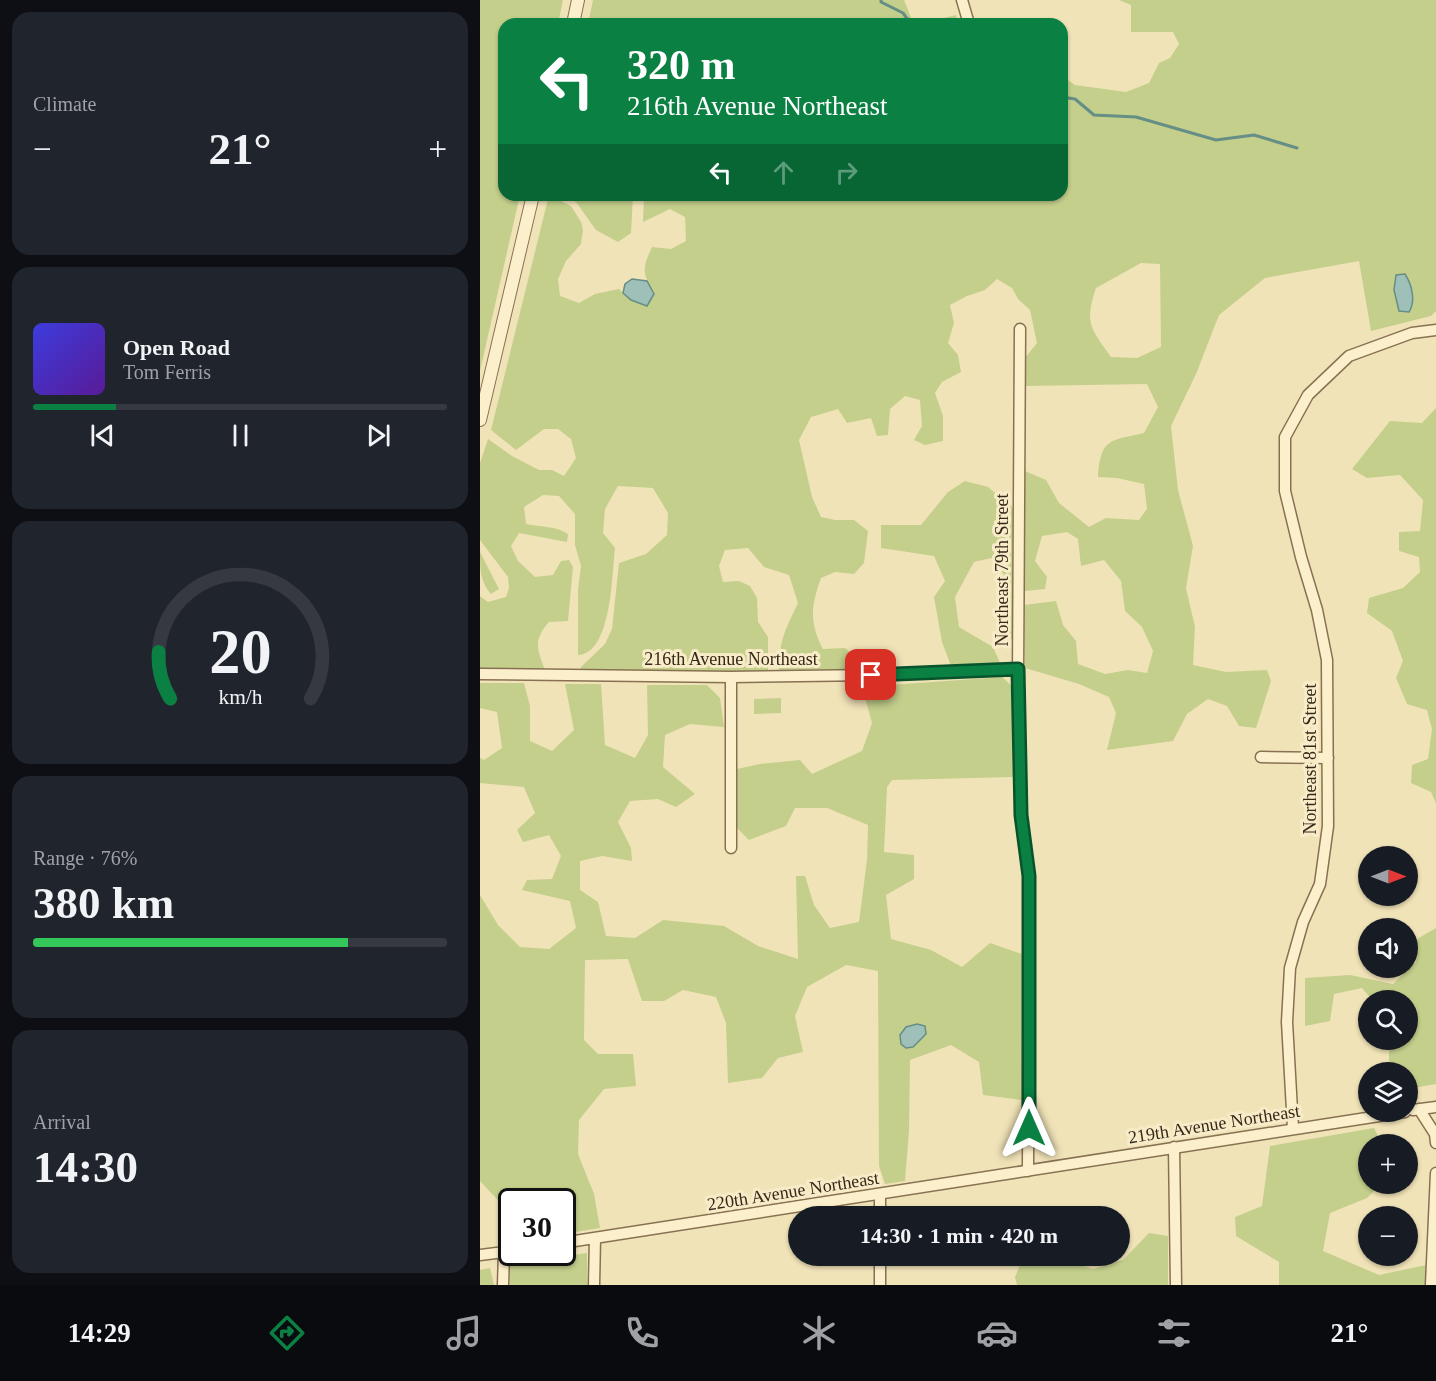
<!DOCTYPE html>
<meta charset="utf-8">
<style>
:root{--surface:#171b24;--page:#20242c;--text:#f1f3f6;--muted:#9ea1a6;--line:#363941;--accent:#0b8043}
body{margin:0;font-family:"Times New Roman",serif;background:var(--page);color:var(--text);height:100vh;display:flex;flex-direction:column;font-size:22px;white-space:nowrap}
*{box-sizing:border-box;margin:0}
p{font-size:20px;color:var(--muted)}
.icon{flex:none;width:33px;height:33px;fill:none;stroke:currentColor;stroke-width:2;stroke-linecap:round;stroke-linejoin:round}
.map{position:relative;flex:1;overflow:hidden}
.sheet{display:flex;flex-direction:column;gap:12px;padding:12px;background:#0d0f14;width:480px}
.sheet>*{flex:none}
.top-card{position:absolute;left:18px;top:18px;width:570px;height:183px;border-radius:18px;box-shadow:0 2px 4px #0004;background:#0b8043;color:#fff;overflow:hidden}
.needle{width:39px;rotate:90deg}
.controls{position:absolute;left:878px;top:846px;display:grid;gap:12px}
.controls a{display:grid;place-items:center;width:60px;height:60px;border-radius:50%;background:var(--surface);box-shadow:0 2px 4px #0004;font-size:30px}
.speed{position:absolute;left:18px;top:1188px;display:flex;gap:12px;font-size:30px;font-weight:700;text-align:center}
.speed>*{display:grid;place-content:center;width:78px;height:78px;border-radius:50%;background:var(--surface);box-shadow:0 2px 4px #0004;line-height:1}
.speed .limit{border:3px solid #111;border-radius:9px;background:#fff;color:#111}
.pin{position:absolute;display:grid;place-items:center;width:51px;height:51px;color:#fff;margin:-26px;border-radius:12px;box-shadow:0 3px 9px #0006}
.me{position:absolute;width:66px;margin:-33px;rotate:0deg;stroke-linejoin:round;filter:drop-shadow(0 0 4px #0008)}
.turn{display:flex;align-items:center;gap:21px;height:126px;padding:0 30px;font-size:27px}
.turn .icon{width:78px;height:78px;stroke-width:2.5}
.turn b{display:block;font-size:42px;line-height:51px}
.lanes{display:flex;align-items:center;height:57px;padding:0 30px;background:#0003;justify-content:center;gap:30px;direction:ltr}
.lanes .off{opacity:.35}
.big{font-size:45px;font-weight:800;line-height:1.1}
.sheet .tile{flex:1;display:flex;flex-direction:column;justify-content:center;gap:9px;min-width:0;padding:0 21px;border-radius:18px;background:var(--page)}
.sheet .dial{align-items:center;gap:0}
.dial svg{height:156px;overflow:visible;fill:none;stroke:var(--line);stroke-width:7;stroke-linecap:round;text-anchor:middle}
.dial text{fill:var(--text);stroke:none}
.song{display:flex;align-items:center;gap:18px}
.cover{width:72px;height:72px;border-radius:9px;background:linear-gradient(135deg,hsl(240 70% 55%),hsl(270 70% 35%))}
.played{height:6px;border-radius:3px;background:linear-gradient(90deg,var(--accent) 20%,var(--line) 20%)}
.keys{display:flex;justify-content:space-around;direction:ltr}
.heat{display:flex;justify-content:space-between;align-items:center;font-size:33px;direction:ltr}
.charge{height:9px;border-radius:4px;background:linear-gradient(90deg,#34c759 76%,var(--line) 0)}
.trip{position:absolute;left:308px;top:1206px;width:342px;height:60px;border-radius:30px;background:var(--surface);box-shadow:0 2px 4px #0004;font-weight:800;line-height:60px;text-align:center}
.tabs{display:flex;height:96px;justify-content:space-around;align-items:center;background:#090b0e;color:var(--muted)}
.tabs .icon{width:42px;height:42px}
.tabs .current{color:var(--accent)}
.tabs b{font-size:27px;color:var(--text)}
main{display:flex;flex:1;min-height:0}
.map>svg:first-child{display:block}
.green{fill:#c4cf8c;fill-rule:evenodd}
.water{fill:#9ec0b8;stroke:#658e86;stroke-width:1.5}
.lines{fill:none;stroke-linecap:round;stroke-linejoin:round}
.stream{stroke:#658e86;stroke-width:3}
.minor-casing{stroke:#887152;stroke-width:13}
.tertiary-casing{stroke:#887152;stroke-width:14}
.minor{stroke:#fcf0cc;stroke-width:10}
.tertiary{stroke:#fcf0cc;stroke-width:12}
.route-casing{stroke:#07532c;stroke-width:15}
.route{stroke:#0b8043;stroke-width:10}
.labels{text-anchor:middle;dominant-baseline:central;stroke-width:6;stroke-linejoin:round;paint-order:stroke}
.street-label{font-size:18px;fill:#352819;stroke:#f8ecc8}
</style>
<main>
<section class="sheet">
<div class="tile"><p>Climate</p>
<div class="heat"><a>−</a><b class="big">21°</b><a>+</a></div>
</div>
<div class="tile">
<div class="song"><i class="cover"></i><div><b>Open Road</b><p>Tom Ferris</p></div></div>
<div class="played"></div>
<div class="keys"><svg class="icon" aria-label="previous" viewBox="0 0 24 24"><path d="M18 5L8 12l10 7zM5 5v14"/></svg><svg class="icon" aria-label="pause" viewBox="0 0 24 24"><path d="M8 5v14M16 5v14"/></svg><svg class="icon" aria-label="next" viewBox="0 0 24 24"><path d="M6 5l10 7-10 7zM19 5v14"/></svg></div>
</div>
<div class="tile dial"><svg viewBox="0 0 100 80">
<path d="M14 69A42 42 0 1 1 86 69"/>
<path d="M14 69A42 42 0 0 1 8 45" stroke="#0b8043"/>
<text x="50" y="56" font-size="32" font-weight="700">20</text>
<text x="50" y="72" font-size="11">km/h</text>
</svg></div>
<div class="tile"><p>Range · 76%</p><b class="big">380 km</b><div class="charge"></div></div>
<div class="tile"><p>Arrival</p><b class="big">14:30</b></div>
</section>
<div class="map">
<svg width="956" height="1285" viewBox="0 0 956 1285">
<rect width="100%" height="100%" fill="#f1e3b8"/>
<path class="green" d="M0 0H83L78 24H24V195H40L0 371Z
M113 0H424L432 20 436 24H108Z
M639 0H956V311L951 316 891 331 879 261 785 278 739 315 716 374 691 426 698 490 713 546 706 588 715 627 713 665 746 672 787 670 791 681 776 728 759 726 747 706 728 699 707 714 693 741 627 750 636 713 629 697 599 684 545 668 544 605 576 601 583 625 596 641 598 664 625 674 648 670 667 673 673 651 662 627 645 611 641 581 624 560 601 566 598 539 587 532 562 536 555 561 567 577 565 589 545 591V471L566 480 579 503 609 527 626 518 659 520 667 509 664 484 637 478 618 477C621 438 629 441 664 433L678 407 667 384 545 386V358L557 343 550 310 538 299 532 288 517 279 505 290 487 296 470 305 474 323 468 343 478 355 481 372 462 382 455 393 463 416V441L445 445 434 440 442 426 440 400 425 396 410 409 408 435 397 436 391 418 367 423 358 409 331 417 319 440 332 497 341 517 355 520H374L388 531 384 563 374 574 355 572 341 578C331 606 329 622 343 649L365 648 381 662 380 669 299 670C299 641 305 630 318 603L309 575 284 567 268 548 245 550 239 566 243 582 259 581 270 586 277 598 278 622 288 637V671H101V667L125 644 132 629 139 563 166 554 187 535 188 513 173 488 138 486 125 509 123 533 135 548C132 572 132 654 98 655V590L101 566 95 545V514L79 496 63 495 44 507 46 524C60 527 77 526 88 534L87 542 39 533 31 546 38 561 55 577 73 575 81 561 89 560 93 567 88 621 69 622C53 640 57 649 65 670L0 668V596L8 602 26 597 29 588 28 577 0 540V463L8 439 32 456 59 470H72L84 476 96 458 91 439 78 429H64L36 450 11 430 69 195 91 206 101 222 103 230 101 244 86 261 78 279 80 296 99 303 115 294 139 289 151 300 174 294C162 272 162 269 172 247L191 249 206 241 205 217 190 209 163 222 164 195H582V76L595 85 646 92 669 83 679 63 690 58 699 44 693 32H651V5ZM661 263 680 264 681 347 657 358 631 357C611 328 604 324 616 288Z
M476 15 478 24H442Z
M83 195H153L151 233 138 242 116 230 96 202Z
M956 408V803L951 792 931 783 932 765 948 759 952 729 947 710 927 704 916 678 923 661 912 631 887 613 889 598 923 588 940 572 939 557 919 551V532L940 531 943 500 920 475 887 478 872 469 910 421 942 423Z
M485 481 508 487 533 508V641L520 625V603L527 583 516 557 494 562 475 597 479 627 513 647 521 665 471 666 462 642 454 597 465 581 454 556 401 548V525H441L468 492Z
M0 552 19 589 11 594C0 581 0 569 0 552Z
M522 677 532 686 533 777 412 780 407 787 404 852 434 855V879L406 895 411 939 451 950 482 967 510 943 542 954V1100L503 1095 499 1062 471 1045 430 1060 429 1131 425 1181 405 1184 399 1166 398 971 366 965 327 987 315 1016 323 1052 298 1058 282 1078 248 1083 246 1023 236 997 203 990 184 1001H162L148 959 105 960 104 1040 118 1054H153L156 1086 124 1089 99 1120 98 1154 114 1194 120 1228 83 1234 82 1202H32L31 1223 28 1211 0 1181V895L18 925 40 947 69 949 96 928 90 901 42 890 47 880 72 879 81 856 69 835 43 842 37 830 55 813 44 787 0 783V758L4 760 22 748 17 712 0 708V683H44L50 706V741L72 751 94 730 85 684H121L125 745 155 758 168 735 167 685H227L240 698 244 727 210 724 185 735 183 767 215 794 196 807 178 799 150 801 138 822 151 848 152 861 122 856 100 861V890L118 902 126 936 155 938 183 920 244 926 278 946 318 959 316 876H325L334 905 350 928 379 922 387 860 388 825 347 808H315L306 826 269 840 257 828V769L280 764 320 760 332 774 382 751 392 723 382 687Z
M301 698V713L274 714V699Z
M956 928V1084L927 1089V1072H909V1051L907 1040H927V1000H892L882 988 854 994 850 1021 825 1026V978L870 975 913 984 936 962 937 939Z
M894 1128 902 1144H888V1184H901L887 1198 850 1213 843 1251 899 1275 946 1265 945 1285H799V1262L756 1236 755 1217 782 1206 790 1146Z
M669 1233 688 1236V1285H537L535 1277 544 1256H581L582 1259 613 1269 643 1260Z
M107 1253V1285H30V1265Z
M10 1268 14 1285H0V1270Z"/>
<path class="water" d="M925 274C932 285 936 301 929 312L919 311 914 290 916 275Z
M152 279 167 281 174 294 167 306 151 300 143 293 145 284Z
M437 1024 445 1026 446 1034 433 1047 426 1048 421 1044 420 1035 426 1027Z"/>
<g class="lines">
<path class="stream" d="M401 0V2L423 13 431 24
M582 97 595 99 614 115 656 117 736 140 774 135 817 148"/>
<defs>
<path id="minor" d="M482 0 489 24
M540 329 538 677 541 815 549 876 548 1171
M0 674 251 677 393 675 538 669
M781 757 848 758
M251 848V677
M939 1109 955 1134 956 1143
M933 1110 956 1107
M813 1128 807 1022 810 968 823 922 840 884 848 826 847 660 837 610 821 557 805 491V437L828 395 869 356 932 333 956 330
M694 1147 696 1285
M400 1216V1194
M82 1243 925 1112
M0 1255 32 1251
M23 1285 24 1252
M114 1285 115 1238
M400 1285V1256
M951 1285 956 1173"/>
<path id="tertiary" d="M93 24 98 0
M0 420 53 195"/>
</defs>
<use href="#minor" class="minor-casing"/>
<use href="#tertiary" class="tertiary-casing"/>
<use href="#minor" class="minor"/>
<use href="#tertiary" class="tertiary"/>
</g>
<g class="lines">
<defs>
<path id="route" d="M391 675 538 669 541 815 549 876V1128"/>
</defs>
<use href="#route" class="route-casing"/>
<use href="#route" class="route"/>
</g>
<g class="labels">
<g class="street-label">
<text transform="translate(522 570) rotate(-90)">Northeast 79th Street</text>
<text x="251" y="659">216th Avenue Northeast</text>
<text transform="translate(830 759) rotate(-90)">Northeast 81st Street</text>
<text transform="translate(734 1124) rotate(-9)">219th Avenue Northeast</text>
<text transform="translate(313 1191) rotate(-9)">220th Avenue Northeast</text>
</g>
</g>
</svg>
<div class="controls">
<a><svg class="needle" viewBox="-14 -14 28 28"><path d="M0-13l5 13h-10z" fill="#e53935"/><path d="M0 13l5-13h-10z" fill="#9ea1a6"/></svg></a>
<a><svg class="icon" aria-label="sound" viewBox="0 0 24 24"><path d="M4 9h4l5-4v14l-5-4H4zM17 9q2 3 0 6"/></svg></a>
<a><svg class="icon" aria-label="search" viewBox="0 0 24 24"><circle cx="10" cy="10" r="6"/><path d="M15 15l6 6"/></svg></a>
<a><svg class="icon" aria-label="layers" viewBox="0 0 24 24"><path d="M12 4l9 5-9 5-9-5zM3 14l9 5 9-5"/></svg></a>
<a>+</a>
<a>−</a>
</div>
<div class="speed"><div class="limit">30</div></div>
<div class="pin" style="left:391px;top:675px;background:#d93025"><svg class="icon" aria-label="arrive" viewBox="0 0 24 24"><path d="M6 21V4h12l-3 4 3 4H6"/></svg></div>
<svg class="me" style="left:549px;top:1128px" viewBox="-20 -20 40 40"><path d="M0-17L14 15 0 8-14 15z" fill="#0b8043" stroke="#fff" stroke-width="4"/></svg>
<div class="trip">14:30 · 1 min · 420 m</div>
<div class="top-card">
<div class="turn"><svg class="icon" aria-label="left" viewBox="0 0 24 24"><path d="M17 20v-9H6M10 6l-5 5 5 5"/></svg><div><b>320 m</b>216th Avenue Northeast</div></div>
<div class="lanes"><svg class="icon" aria-label="left" viewBox="0 0 24 24"><path d="M17 20v-9H6M10 6l-5 5 5 5"/></svg><svg class="icon off" aria-label="ahead" viewBox="0 0 24 24"><path d="M12 20V5M6 11l6-6 6 6"/></svg><svg class="icon off" aria-label="right" viewBox="0 0 24 24"><path d="M7 20v-9h11M14 6l5 5-5 5"/></svg></div>
</div>
</div>
</main>
<nav class="tabs">
<b>14:29</b>
<svg class="icon current" aria-label="directions" viewBox="0 0 24 24"><path d="M12 3l9 9-9 9-9-9zM9 14v-3h6M13 9l2 2-2 2"/></svg>
<svg class="icon" aria-label="music" viewBox="0 0 24 24"><path d="M9 18V5l10-2v13"/><circle cx="6" cy="18" r="3"/><circle cx="16" cy="16" r="3"/></svg>
<svg class="icon" aria-label="phone" viewBox="0 0 24 24"><path d="M5 4h4l2 5-3 2q2 4 5 5l2-3 5 2v4C11 20 4 13 5 4z"/></svg>
<svg class="icon" aria-label="climate" viewBox="0 0 24 24"><path d="M12 3v18M4 7l16 10M4 17L20 7"/></svg>
<svg class="icon" aria-label="car" viewBox="0 0 24 24"><path d="M5 17H2v-5l4-1 3-4h7l3 4 3 1v5h-3M9 17h6M6 11h13"/><circle cx="7" cy="17" r="2"/><circle cx="17" cy="17" r="2"/></svg>
<svg class="icon" aria-label="filters" viewBox="0 0 24 24"><path d="M4 7h16M4 17h16"/><circle cx="9" cy="7" r="2"/><circle cx="15" cy="17" r="2"/></svg>
<b>21°</b>
</nav>
